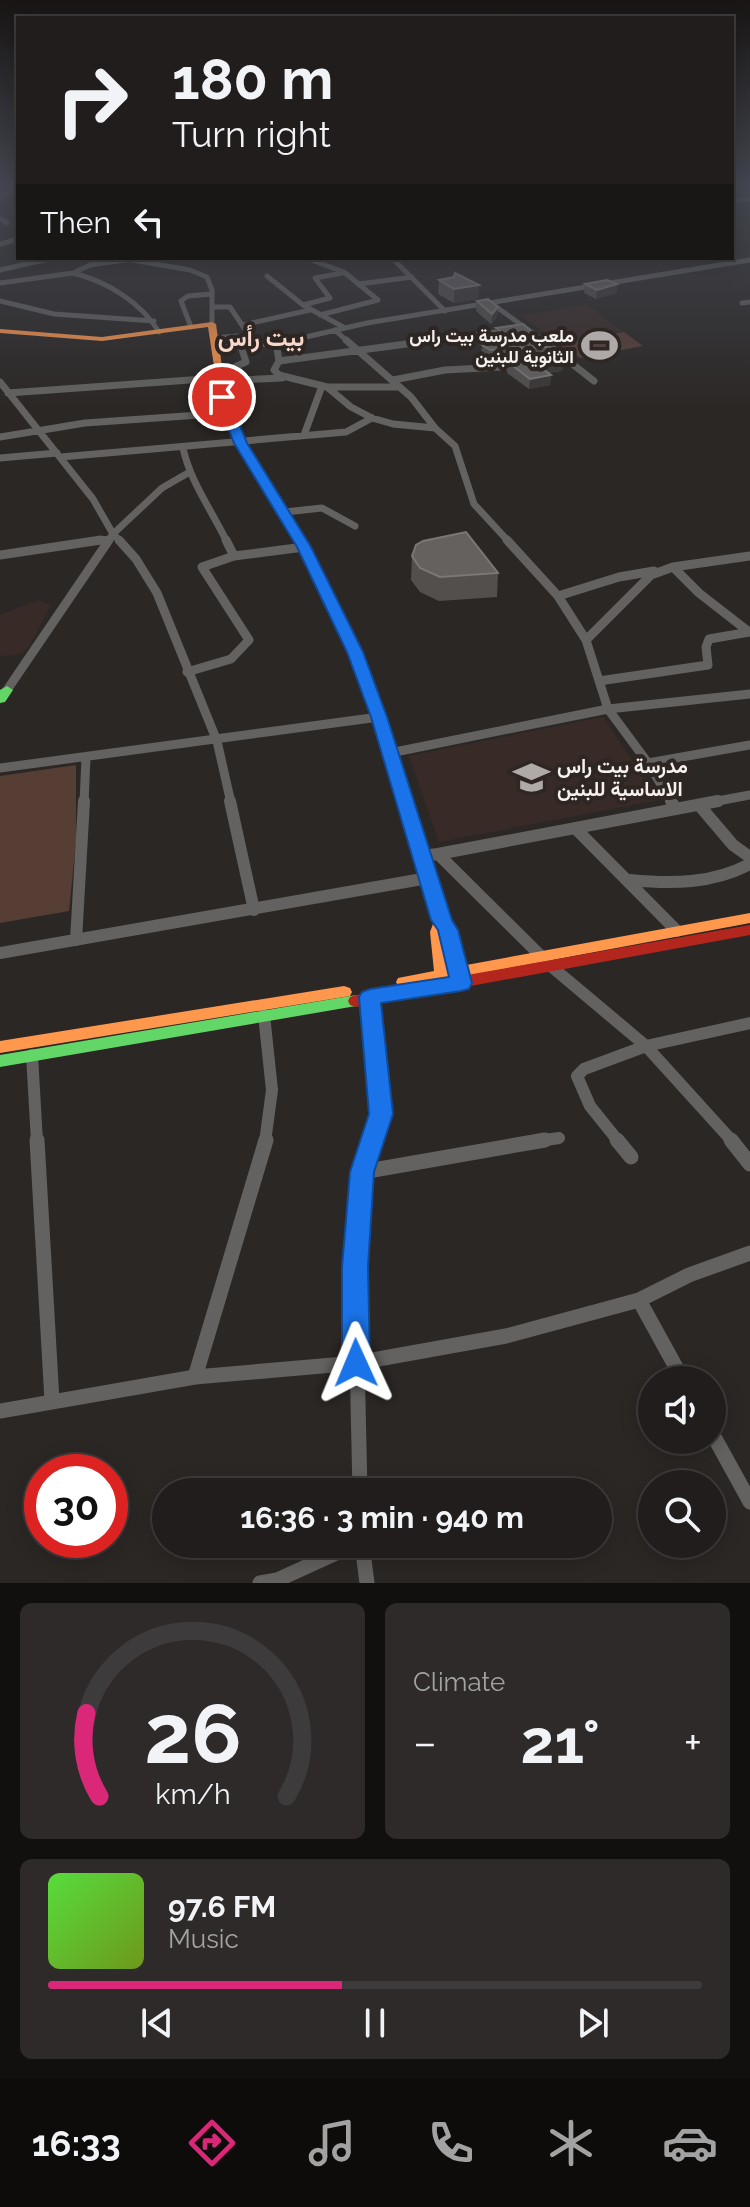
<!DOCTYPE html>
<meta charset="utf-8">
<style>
:root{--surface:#201d1c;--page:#2d2a29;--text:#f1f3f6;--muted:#a2a2a3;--line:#3d3b3b;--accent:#db2777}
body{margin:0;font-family:Raleway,Vazirmatn,sans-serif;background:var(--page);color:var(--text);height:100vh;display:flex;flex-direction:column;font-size:30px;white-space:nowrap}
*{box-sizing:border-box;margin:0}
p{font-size:26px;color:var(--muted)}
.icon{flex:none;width:44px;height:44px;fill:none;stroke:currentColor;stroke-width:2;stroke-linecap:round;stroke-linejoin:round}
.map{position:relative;height:1583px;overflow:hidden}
.side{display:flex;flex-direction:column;gap:20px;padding:20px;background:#12100f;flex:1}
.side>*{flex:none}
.top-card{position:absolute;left:16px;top:16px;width:718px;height:244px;border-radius:0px;box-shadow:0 4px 20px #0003,0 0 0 2px var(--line);background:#201d1c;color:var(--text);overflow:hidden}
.buttons{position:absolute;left:638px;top:1366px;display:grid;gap:16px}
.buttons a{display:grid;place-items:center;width:88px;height:88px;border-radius:50%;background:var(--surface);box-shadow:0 4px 20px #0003,0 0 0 2px var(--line);font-size:40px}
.speed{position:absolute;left:24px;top:1454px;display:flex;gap:16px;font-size:40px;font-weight:700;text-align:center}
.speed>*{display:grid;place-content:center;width:104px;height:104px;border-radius:50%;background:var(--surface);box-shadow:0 4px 20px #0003,0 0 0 2px var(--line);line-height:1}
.speed .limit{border:12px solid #d22;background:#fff;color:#111}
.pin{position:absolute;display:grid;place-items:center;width:68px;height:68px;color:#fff;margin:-34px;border:4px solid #fff;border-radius:50%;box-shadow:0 2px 8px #0007}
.me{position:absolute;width:88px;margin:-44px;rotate:359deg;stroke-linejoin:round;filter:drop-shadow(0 0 6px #0008)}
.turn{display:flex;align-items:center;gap:28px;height:168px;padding:0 24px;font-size:36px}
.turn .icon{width:104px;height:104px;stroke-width:2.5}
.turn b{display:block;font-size:56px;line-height:68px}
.then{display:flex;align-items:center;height:76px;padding:0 24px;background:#0003;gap:16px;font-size:30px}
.big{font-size:60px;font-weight:700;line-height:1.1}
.side .card{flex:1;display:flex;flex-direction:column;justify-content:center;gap:12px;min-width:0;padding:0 28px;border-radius:12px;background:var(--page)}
.side .dial{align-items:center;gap:0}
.dial svg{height:208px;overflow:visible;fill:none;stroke:var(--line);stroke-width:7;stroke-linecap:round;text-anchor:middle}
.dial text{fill:var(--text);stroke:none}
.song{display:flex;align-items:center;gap:24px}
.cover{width:96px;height:96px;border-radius:12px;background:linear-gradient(135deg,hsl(110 70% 55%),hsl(80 70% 35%))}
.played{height:8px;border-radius:4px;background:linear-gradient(90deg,var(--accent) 45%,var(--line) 45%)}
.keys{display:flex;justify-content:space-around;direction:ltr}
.heat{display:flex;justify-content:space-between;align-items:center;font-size:44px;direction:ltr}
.side .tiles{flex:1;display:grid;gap:20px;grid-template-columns:1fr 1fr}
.card:last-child{grid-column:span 2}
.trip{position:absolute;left:152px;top:1478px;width:460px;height:80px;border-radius:40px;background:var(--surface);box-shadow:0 4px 20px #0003,0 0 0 2px var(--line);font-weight:700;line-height:80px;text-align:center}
.tabs{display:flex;height:128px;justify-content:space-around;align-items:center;background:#0d0c0b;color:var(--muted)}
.tabs .icon{width:56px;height:56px}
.tabs .selected{color:var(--accent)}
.tabs b{font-size:36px;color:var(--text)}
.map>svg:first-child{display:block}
.built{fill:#382b27}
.green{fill:#573e35}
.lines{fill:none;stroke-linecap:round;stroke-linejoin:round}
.street-far4{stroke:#636260;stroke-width:5}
.street-far3{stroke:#636260;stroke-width:7}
.street-far2{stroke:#636260;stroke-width:9}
.street-far1{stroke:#636260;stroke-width:12}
.street{stroke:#636260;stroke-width:15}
.fast{fill:#63d668;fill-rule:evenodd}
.slow{fill:#ff974d;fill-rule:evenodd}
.jam{fill:#b3261e;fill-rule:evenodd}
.wall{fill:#524f4d}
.shaded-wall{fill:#3b3836}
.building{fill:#64615f;stroke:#7b7775;stroke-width:2}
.route{fill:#1a73e8;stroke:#114b97;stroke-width:2}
.labels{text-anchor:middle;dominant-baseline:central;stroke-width:8;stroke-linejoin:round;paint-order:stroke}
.far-poi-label{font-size:18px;font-weight:bold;fill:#f6f1ef;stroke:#2d2623;text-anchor:end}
.poi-label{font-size:20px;font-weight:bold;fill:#f6f1ef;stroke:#2d2623;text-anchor:start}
.far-district-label{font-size:24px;font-weight:bold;fill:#f8d8cc;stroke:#2d2623}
</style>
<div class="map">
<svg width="750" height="1583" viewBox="0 0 750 1583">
<rect width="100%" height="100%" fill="#2b2725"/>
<path class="built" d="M586 304 622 331 558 341 520 316Z
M39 600 51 605 29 646 21 654 0 656V615Z
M603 717 659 800 439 842 409 756Z"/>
<path class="green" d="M624 332 643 346 580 358 557 343Z
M76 765V841L69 911 0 923V776Z"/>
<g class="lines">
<path class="street-far4" d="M0 197 18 188
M732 201 750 199
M0 218 7 223
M0 244 18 239
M306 258 344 272 378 300 320 315
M405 258 394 260 445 311
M132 260 190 270 207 277 212 290V324
M0 270 53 258
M73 273C106 281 141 302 159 332
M267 276 303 305 345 328
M0 283 73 273 90 265 139 258
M359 284 412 277
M0 301 54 314 154 321
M491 303 545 342
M742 303 750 302
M303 305 330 298 315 278 342 273
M213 307H230L244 328
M243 325 310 310
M191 327 181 301 188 296 212 294
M335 330 348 342
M213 338 238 336 240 342
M284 342 367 323 750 260
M421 342 509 330"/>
<path class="street-far3" d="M346 340 411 397 435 428 455 446 474 504 509 542
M542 340 594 381
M276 342 279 361 274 370 279 375 327 387 351 407 372 418 393 424 435 428
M215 349 293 340
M279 361 436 340
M549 364 571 362
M218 374 246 362 239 340
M393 380 445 370 521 366
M219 381 282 378
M0 382 93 499 113 534 107 542
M329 387H400
M8 393 218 378
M304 435 322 386
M0 437 85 423 228 413
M183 448C190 481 212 511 227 542
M61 457 346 432 372 418
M0 458 57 453
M285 512 322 508 355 526
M88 542 110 539
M121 542 113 534 162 488 188 473"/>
<path class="street-far2" d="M119 540 136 559 157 593 217 741 231 803
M226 540 234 556
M507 540 558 596 586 640 608 709 648 763 672 803
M0 555 101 540
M673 567 699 593 749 632
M558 596 619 577 654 571
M586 640 651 575 673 567 750 556
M187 672 231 659 249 640 202 567 234 556 304 547
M599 681 708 665 706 647 709 639 750 632
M7 690 109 540
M390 753 608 709 750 694
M648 763 750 745
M0 768 379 717
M84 803 86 758
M707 803 750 795"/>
<path class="street-far1" d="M230 801 254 910
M671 801 676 809
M699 805 733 845 750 857
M575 828 677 931
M438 854 718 801
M421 856 438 854 552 967 646 1046 733 1142
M630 880C672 884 712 884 750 864
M76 940 84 801
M0 953 428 878
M370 997 381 1114 372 1142
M264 1015 272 1090 265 1142
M32 1055 37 1142
M533 1142 559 1138
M619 1142 590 1106 577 1076 584 1069 646 1046 750 1023"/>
<path class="street" d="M37 1140 52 1401
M617 1140 631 1157
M731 1140 750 1164
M362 1172 545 1140
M639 1300 683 1380
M195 1377 266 1140
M0 1411 195 1377 356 1363 506 1336 639 1300 689 1275 750 1253
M712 1433 750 1502
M360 1492 355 1267 362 1172 372 1140
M362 1544 367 1583
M260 1583 277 1580 356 1544"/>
<path class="fast" d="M7 686 13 690 5 702 0 703V690Z
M356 995 362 997 364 1001 362 1005 0 1067V1055Z"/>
<path class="slow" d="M212 322 216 324 224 381 241 432 318 564 351 631 372 682 370 685H362L360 682 339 631 307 564 232 432 218 392 208 327 102 341 0 333V329L102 337Z
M750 913V923L451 979 449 987H437L435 982 404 988 398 986 396 982 398 978 434 971 430 932 436 916H448L450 920 446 932 450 968Z
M344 986 350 988 352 992 350 996 0 1053V1041Z"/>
<path class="jam" d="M366 678 372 682 450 920 456 930 467 975 750 925V935L356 1007 350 1005 348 1001 350 997 356 995 452 978 440 930 434 920 360 682Z"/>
</g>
<path class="wall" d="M439 280 479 285 478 299 454 303 438 294Z
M585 284 617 293 596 299 584 293Z
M477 301 498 307 497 317 491 324 476 311Z
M496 328 550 347 549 357 490 361 481 355 482 345 501 342 496 338Z
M563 361 562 371 548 373 551 375 550 385 529 389 507 373 508 362Z
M412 556 498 573 497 597 439 601 420 592 411 580Z"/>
<path class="shaded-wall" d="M617 284V293L596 299 597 290Z
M479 285 478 299 454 303V289Z
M498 307 497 317 491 324 492 314Z
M563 361 562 371 535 374 536 364Z
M551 375 550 385 529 389 530 379Z"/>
<path class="building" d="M455 273 479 285 454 289 439 280 454 277Z
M607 280 617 284 597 290 585 284Z
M488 299 498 307 492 314 477 301Z
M523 324 550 347 490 350 482 345 513 341 496 328Z
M563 361 536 364 551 375 530 379 508 362Z
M466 532 498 573 440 577 420 568 412 556 416 545 423 541Z"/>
<linearGradient id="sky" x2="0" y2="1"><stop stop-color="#181514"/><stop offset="0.46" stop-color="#444751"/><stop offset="1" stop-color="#444751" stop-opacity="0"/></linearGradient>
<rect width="750" height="408" fill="url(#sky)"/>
<path class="route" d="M222 393 228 397 247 443 311 547 363 652 387 717 452 920 458 930 472 983 469 989 461 991 381 1003 393 1114 374 1172 368 1267 370 1363 366 1371 356 1375 346 1371 342 1363V1267L350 1172 369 1114 359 997 362 992 370 989 449 977 438 930 431 920 371 717 347 652 297 547 234 443 216 397Z"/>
<defs>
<symbol id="stadium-bare" viewBox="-9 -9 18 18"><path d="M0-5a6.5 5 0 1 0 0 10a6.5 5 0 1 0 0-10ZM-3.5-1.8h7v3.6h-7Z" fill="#afaaa8" stroke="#2d2623" stroke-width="2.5" paint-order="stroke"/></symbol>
<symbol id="school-bare" viewBox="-9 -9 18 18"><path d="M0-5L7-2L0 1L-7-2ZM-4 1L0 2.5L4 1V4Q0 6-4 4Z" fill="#afaaa8" stroke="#2d2623" stroke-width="2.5" paint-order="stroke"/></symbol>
</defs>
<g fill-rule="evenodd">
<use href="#stadium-bare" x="574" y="320" width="51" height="51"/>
<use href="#school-bare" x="506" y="752" width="51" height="51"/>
</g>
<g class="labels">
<g class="far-poi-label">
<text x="574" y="335">ملعب مدرسة بيت راس<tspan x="574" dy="21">الثانوية للبنين</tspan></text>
</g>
<g class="poi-label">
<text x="557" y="766">مدرسة بيت راس<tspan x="557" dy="23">الاساسية للبنين</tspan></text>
</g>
<g class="far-district-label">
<text x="261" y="337">بيت رأس</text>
</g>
</g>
</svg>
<div class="buttons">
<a><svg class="icon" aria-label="sound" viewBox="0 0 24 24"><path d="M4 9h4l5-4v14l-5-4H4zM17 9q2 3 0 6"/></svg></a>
<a><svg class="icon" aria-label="search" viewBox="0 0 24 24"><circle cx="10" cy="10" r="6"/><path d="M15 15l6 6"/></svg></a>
</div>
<div class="speed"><div class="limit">30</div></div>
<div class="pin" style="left:222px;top:397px;background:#d93025"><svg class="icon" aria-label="arrive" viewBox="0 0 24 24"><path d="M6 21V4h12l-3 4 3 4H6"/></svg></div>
<svg class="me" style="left:356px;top:1363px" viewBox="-20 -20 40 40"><path d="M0-17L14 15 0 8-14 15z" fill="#1a73e8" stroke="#fff" stroke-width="4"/></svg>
<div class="trip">16:36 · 3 min · 940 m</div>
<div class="top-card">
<div class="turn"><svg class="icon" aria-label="right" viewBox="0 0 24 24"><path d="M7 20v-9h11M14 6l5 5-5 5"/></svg><div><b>180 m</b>Turn right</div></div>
<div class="then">Then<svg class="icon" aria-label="left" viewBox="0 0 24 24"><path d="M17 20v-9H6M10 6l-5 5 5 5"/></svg></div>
</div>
</div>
<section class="side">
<div class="tiles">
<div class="card dial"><svg viewBox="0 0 100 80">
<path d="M14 69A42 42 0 1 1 86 69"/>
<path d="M14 69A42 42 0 0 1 9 37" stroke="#db2777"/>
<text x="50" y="56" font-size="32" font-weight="700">26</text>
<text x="50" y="72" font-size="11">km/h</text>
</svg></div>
<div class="card"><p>Climate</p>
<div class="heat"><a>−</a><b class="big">21°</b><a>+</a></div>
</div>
<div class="card">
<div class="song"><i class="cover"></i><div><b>97.6 FM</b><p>Music</p></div></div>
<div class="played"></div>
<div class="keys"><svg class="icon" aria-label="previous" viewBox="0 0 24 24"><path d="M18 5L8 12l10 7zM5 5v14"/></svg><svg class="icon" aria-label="pause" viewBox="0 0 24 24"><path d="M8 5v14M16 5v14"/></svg><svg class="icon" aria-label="next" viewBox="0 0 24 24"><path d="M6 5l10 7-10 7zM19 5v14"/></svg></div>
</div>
</div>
</section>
<nav class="tabs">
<b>16:33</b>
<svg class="icon selected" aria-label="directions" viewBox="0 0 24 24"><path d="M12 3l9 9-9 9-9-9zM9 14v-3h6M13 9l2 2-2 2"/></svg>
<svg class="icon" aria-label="music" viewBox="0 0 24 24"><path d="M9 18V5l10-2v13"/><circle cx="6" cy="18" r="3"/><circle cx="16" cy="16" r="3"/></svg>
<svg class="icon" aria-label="phone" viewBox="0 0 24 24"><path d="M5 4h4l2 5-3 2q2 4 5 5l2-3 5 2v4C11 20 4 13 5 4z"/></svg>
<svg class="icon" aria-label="climate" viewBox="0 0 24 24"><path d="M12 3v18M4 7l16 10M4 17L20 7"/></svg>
<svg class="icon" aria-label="car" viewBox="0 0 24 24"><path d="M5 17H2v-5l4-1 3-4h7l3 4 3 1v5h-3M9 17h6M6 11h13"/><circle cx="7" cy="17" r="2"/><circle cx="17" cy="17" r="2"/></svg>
</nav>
